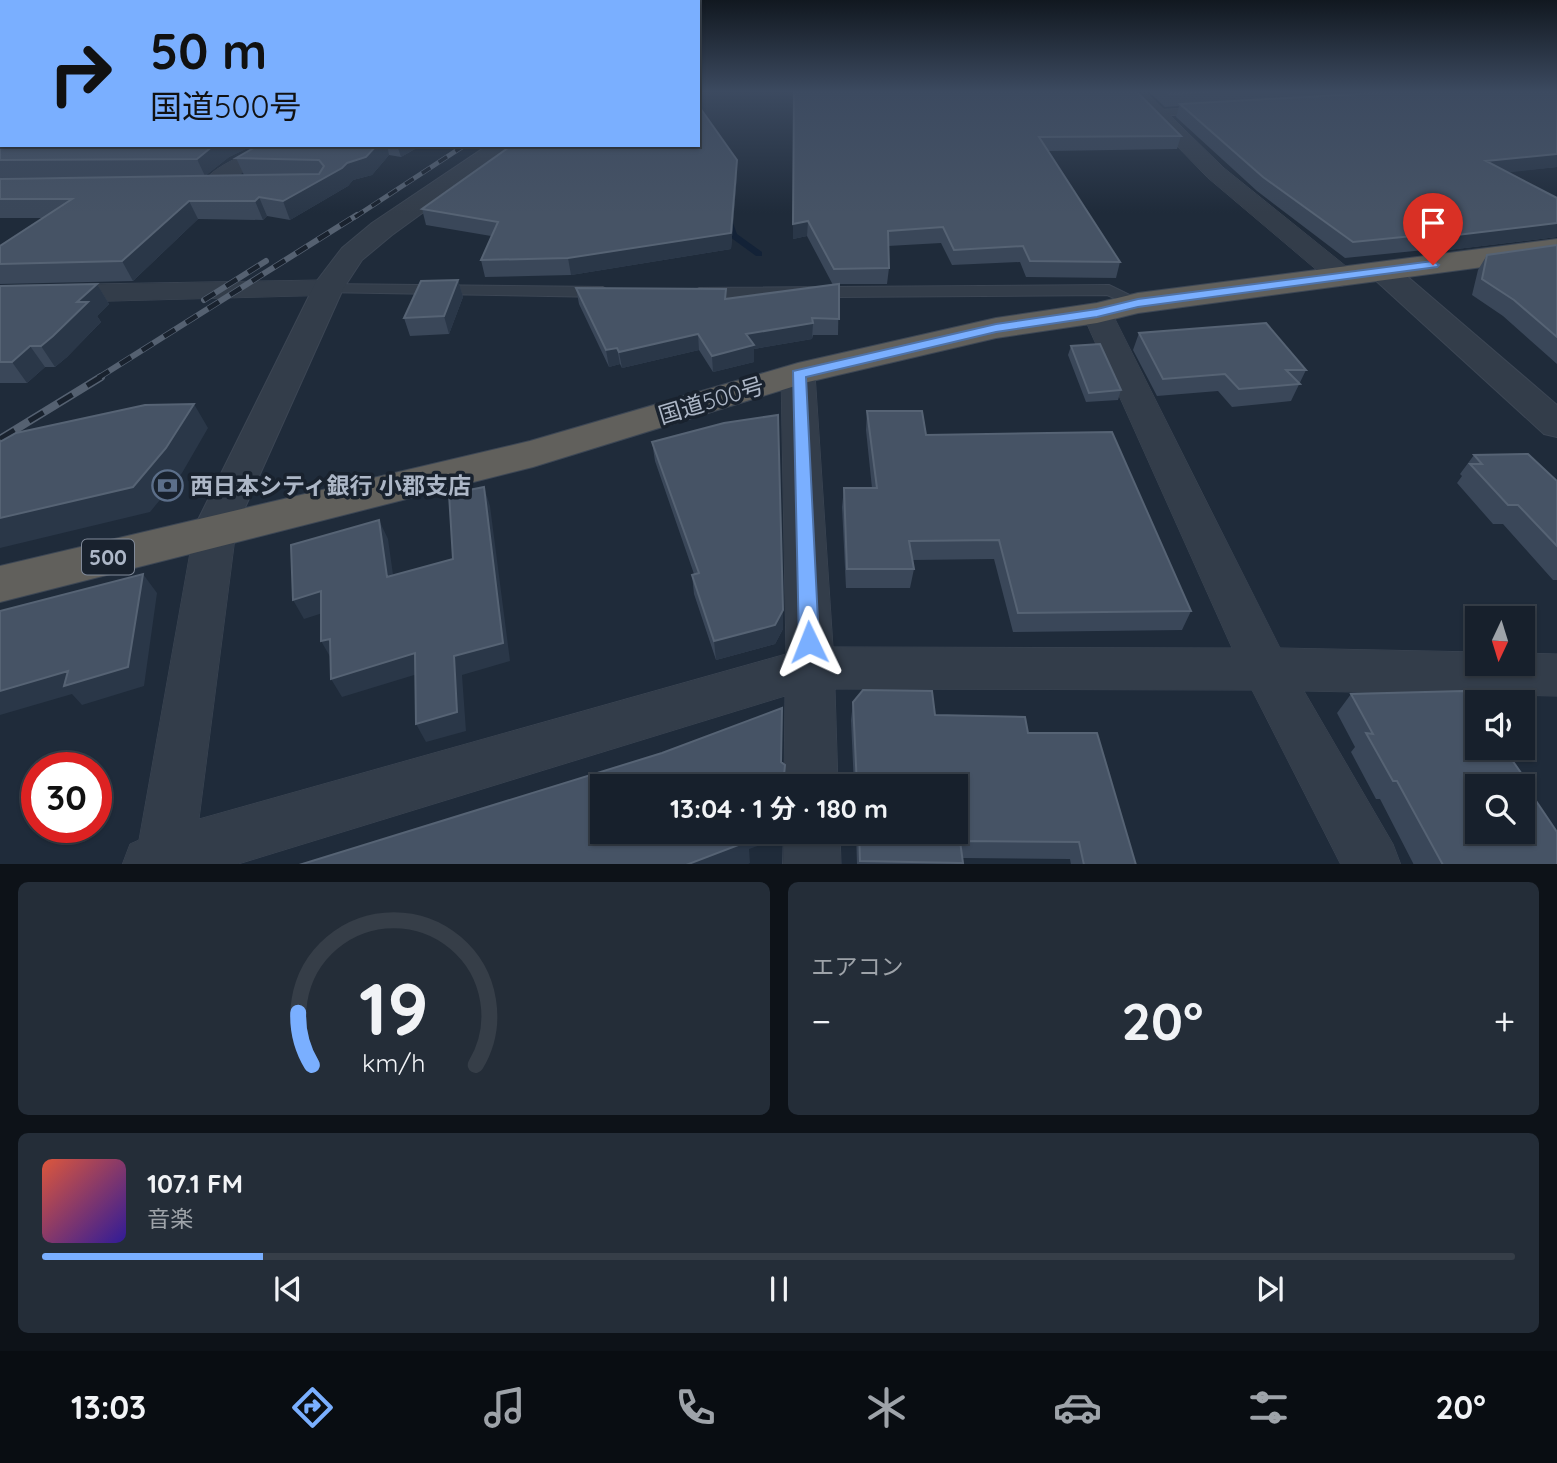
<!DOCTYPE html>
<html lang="ja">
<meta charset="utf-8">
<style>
:root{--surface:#17202c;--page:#242d38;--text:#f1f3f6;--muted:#9ea3a9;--line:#363e48;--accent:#7aafff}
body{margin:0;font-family:Quicksand,"Noto Sans JP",sans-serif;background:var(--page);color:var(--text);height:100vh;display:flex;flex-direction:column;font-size:26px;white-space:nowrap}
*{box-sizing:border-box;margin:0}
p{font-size:23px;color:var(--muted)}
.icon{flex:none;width:38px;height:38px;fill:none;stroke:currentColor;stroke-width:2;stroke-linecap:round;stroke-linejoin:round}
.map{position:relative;height:864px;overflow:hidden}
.details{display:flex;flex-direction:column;gap:18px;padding:18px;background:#0d1218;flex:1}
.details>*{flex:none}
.hud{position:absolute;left:0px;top:0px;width:700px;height:147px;box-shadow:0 2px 5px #0004,0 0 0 2px var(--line);background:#7aafff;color:#111;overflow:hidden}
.needle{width:46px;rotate:184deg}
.buttons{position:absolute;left:1465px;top:606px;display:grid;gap:14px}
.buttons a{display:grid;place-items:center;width:70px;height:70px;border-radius:0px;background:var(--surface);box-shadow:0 2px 5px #0004,0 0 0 2px var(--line);font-size:35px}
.speed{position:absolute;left:21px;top:752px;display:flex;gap:14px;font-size:35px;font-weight:700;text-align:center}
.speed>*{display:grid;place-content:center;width:91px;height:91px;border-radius:50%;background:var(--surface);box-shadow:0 2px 5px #0004,0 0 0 2px var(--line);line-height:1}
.speed .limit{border:10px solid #d22;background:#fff;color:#111}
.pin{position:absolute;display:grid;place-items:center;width:60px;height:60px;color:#fff;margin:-72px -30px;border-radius:50% 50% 50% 0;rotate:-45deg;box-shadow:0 0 7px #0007}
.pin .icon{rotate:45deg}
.me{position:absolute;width:77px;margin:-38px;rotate:358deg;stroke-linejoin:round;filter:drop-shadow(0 0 5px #0008)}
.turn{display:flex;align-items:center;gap:24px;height:147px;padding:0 35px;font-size:32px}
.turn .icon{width:91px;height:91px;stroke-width:2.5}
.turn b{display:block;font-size:49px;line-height:60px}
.big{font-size:52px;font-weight:700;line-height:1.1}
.details .tile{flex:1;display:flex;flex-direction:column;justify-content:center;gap:10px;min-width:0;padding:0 24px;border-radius:10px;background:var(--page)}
.details .dial{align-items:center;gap:0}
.dial svg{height:182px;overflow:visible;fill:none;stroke:var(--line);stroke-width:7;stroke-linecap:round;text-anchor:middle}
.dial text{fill:var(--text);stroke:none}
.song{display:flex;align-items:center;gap:21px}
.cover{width:84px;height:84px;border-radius:10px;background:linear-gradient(135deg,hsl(10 70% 55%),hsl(250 70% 35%))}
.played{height:7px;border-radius:4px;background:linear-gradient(90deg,var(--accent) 15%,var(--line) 15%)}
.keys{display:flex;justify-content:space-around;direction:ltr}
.heat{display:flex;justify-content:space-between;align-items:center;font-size:38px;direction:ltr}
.details .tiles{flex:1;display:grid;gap:18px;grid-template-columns:1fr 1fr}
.tile:last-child{grid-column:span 2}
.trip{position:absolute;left:590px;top:774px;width:378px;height:70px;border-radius:0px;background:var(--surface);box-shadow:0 2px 5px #0004,0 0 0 2px var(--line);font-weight:700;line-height:70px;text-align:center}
.tabs{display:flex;height:112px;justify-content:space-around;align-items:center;background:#090d12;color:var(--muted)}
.tabs .icon{width:49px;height:49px}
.tabs .on{color:var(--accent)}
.tabs b{font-size:32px;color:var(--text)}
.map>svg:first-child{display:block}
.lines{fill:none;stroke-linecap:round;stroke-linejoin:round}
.stream{fill:#132237;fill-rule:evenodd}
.service-casing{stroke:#3c4654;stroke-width:2}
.minor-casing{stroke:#3c4654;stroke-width:1}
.tertiary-casing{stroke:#3c4654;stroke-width:2}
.trunk-casing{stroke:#3d4755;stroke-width:2}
.service{fill:#333d4a;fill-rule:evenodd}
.minor{fill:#333d4a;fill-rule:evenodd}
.tertiary{fill:#333d4a;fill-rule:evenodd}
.trunk{fill:#61605c;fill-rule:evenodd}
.rail-far2-casing{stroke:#556171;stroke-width:5}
.rail-far1-casing{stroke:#556171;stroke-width:6}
.rail-casing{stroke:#556171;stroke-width:8}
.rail-far2{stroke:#19222e;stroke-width:3.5;stroke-dasharray:10;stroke-linecap:butt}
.rail-far1{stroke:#19222e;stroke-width:4.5;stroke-dasharray:13;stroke-linecap:butt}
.rail{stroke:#19222e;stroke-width:5;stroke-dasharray:17;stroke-linecap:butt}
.wall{fill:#3a4759}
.shaded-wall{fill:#2a3748}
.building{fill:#465365;stroke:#566374;stroke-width:2;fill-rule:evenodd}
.route{fill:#7aafff;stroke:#4f72a6;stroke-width:2}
.labels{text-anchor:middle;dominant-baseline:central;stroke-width:7;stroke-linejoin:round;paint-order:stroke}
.shield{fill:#19222e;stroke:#818a99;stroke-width:2}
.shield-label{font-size:21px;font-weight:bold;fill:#adb7c7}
.street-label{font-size:23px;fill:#adb7c7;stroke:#19222e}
.poi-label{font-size:23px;font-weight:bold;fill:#adb7c7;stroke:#19222e;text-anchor:start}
</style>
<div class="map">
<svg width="1557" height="865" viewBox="0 0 1557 865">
<rect width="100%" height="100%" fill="#1f2b3a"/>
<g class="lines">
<path class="stream" d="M727 215 731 218 737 234 762 252V256H756L730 237 723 218Z"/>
<defs>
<path id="service" d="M1202 108 1206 109V113L1157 116 1151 113 1157 110Z
M327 284 603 287 611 292 603 297 321 292 319 289Z
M1109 285 1146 303 1138 308 1107 295 699 298 691 293 699 288Z"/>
<path id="minor" d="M1125 92H1146L1224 168 1352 271 1357 277 1352 283 1342 286 1332 283 1208 178Z
M260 145H283L275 157 246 169 221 191H203L200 186C215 164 240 159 260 145Z
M327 280 338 283 342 289 338 295 0 304V286Z
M1097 304 1108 306 1112 313 1280 648 1477 652V663H1522V653L1557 654V696L1304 691 1393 844 1401 865H1341L1252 690 835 689 838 786H784L785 696 235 865H122L130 844 139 840 194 530 200 519 215 515 230 519 236 530 199 819 786 654 781 374 786 367 798 364 810 367 815 374 833 647 1232 648 1082 313 1086 306Z
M784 831H840L841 865H783Z"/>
<path id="tertiary" d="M488 145H516L392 235 362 260 343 289 230 541 215 546 200 541 193 530 316 282 342 248 372 223Z
M1384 263 1395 266 1557 405V437L1544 434 1373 278 1369 272 1373 266Z"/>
<path id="trunk" d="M1557 239V257L1138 313 1097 323 996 338 808 382 533 467 0 602V566L530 441 798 363 996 318 1097 303 1138 293Z"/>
</defs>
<use href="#service" class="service-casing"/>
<use href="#minor" class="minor-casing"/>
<use href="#tertiary" class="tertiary-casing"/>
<use href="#trunk" class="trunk-casing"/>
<use href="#service" class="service"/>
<use href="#minor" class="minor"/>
<use href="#tertiary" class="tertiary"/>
<use href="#trunk" class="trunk"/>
<defs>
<path id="rail-far2" d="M355 217 465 145"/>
<path id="rail-far1" d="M204 300 266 261
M98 378 357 215"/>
<path id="rail" d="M0 439 101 377"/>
</defs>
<use href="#rail-far2" class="rail-far2-casing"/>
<use href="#rail-far1" class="rail-far1-casing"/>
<use href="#rail" class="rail-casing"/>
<use href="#rail-far2" class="rail-far2"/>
<use href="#rail-far1" class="rail-far1"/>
<use href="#rail" class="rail"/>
</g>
<path class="wall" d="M0 92 2 145H254L229 157 205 176 244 175 236 158 259 145H422L401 157 389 155 372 175 353 180 348 186 290 220 267 216 263 220 198 219 133 281 0 284V246L43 218H0V179L170 177 0 178Z
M794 92 1181 136 1177 149 1048 151 1120 262 1116 278 1026 277 1020 262 952 265 941 243 888 246 889 268 887 284H839L838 335H813L812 339 754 349V362L713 372 699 350 622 368 620 364 609 367 579 304 576 288 726 289V299L833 285 807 236 793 239Z
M1149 92H1557V167L1507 172 1557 198V237L1448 250 1444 248 1345 258 1257 191 1176 117 1179 106 1165 107Z
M737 175 731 249 571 275 485 277 481 260 491 236 426 225 422 209Z
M1557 245V364L1503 316 1472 295 1478 270 1487 255Z
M458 280 463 297 449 334 410 336 404 318Z
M97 284 109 304 97 316 101 322 67 357 55 367H45L27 383H0V286Z
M1139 333 1306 370 1291 401 1232 407 1218 391 1157 396 1133 350Z
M1071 346 1121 390 1118 400 1086 402 1068 355Z
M867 411 926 435 1191 611 1182 630 1013 632 994 559 912 560 914 569 910 588H846L842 507 844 488H872L866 430Z
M652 442 783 610V629L775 644 716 660 694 594 692 575 694 574 655 461Z
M1474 455 1557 481V580H1553L1503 524H1493L1457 483 1462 476 1460 474Z
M1351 694 1526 780 1523 782 1557 865H1414L1380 799H1376L1351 752 1355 747 1337 713Z
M853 702 1028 733 1136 865H1071L1070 859 963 858V865H857L856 831H956V786H854L851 720Z"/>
<path class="shaded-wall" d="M214 145H254L229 157 205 176 197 159Z
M377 145H387L389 155 372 175 353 180 348 186 290 220 283 201Z
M397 145H422L401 157Z
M1557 154V167L1478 176 1486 161Z
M737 160V175L731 249 571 275 568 258Z
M259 197 267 216 263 220 255 201Z
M189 201 198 219 133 281 122 261Z
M808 221 807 236 793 239V224Z
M1557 223V237L1448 250 1457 235Z
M458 280 463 297 449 334 444 316Z
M97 284 109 304 97 316 101 322 67 357 55 367 41 346 77 302Z
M813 323 812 339 754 349V362L713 372 712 356 746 334Z
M698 334 699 350 622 368 619 352Z
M30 346 45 367 27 383 12 362Z
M617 348 620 364 609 367 606 350Z
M194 404 208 428 182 473 150 512 0 548V518Z
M484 487 490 506 510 661 462 675 466 731 426 742 416 724Z
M379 520 388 539 396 596 387 577Z
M143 574 157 593 144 686 82 705 72 694 0 715V691L68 671Z
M321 591 332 610 304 619 293 600Z
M783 610V629L775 644 716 660 714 641Z
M330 639 332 660 321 641Z
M415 653 424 672 342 697 331 679Z
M745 831H782L781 838 749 849 750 863 747 865H686Z"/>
<path class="building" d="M0 92H2V145H214L197 159 0 160Z
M794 92H1137L1181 136 1039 137 1120 262 1030 261 1023 246 954 250 943 227 888 231 889 268 834 269 808 221 793 224Z
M1166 92H1209L1169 94Z
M1394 92H1557V154L1486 161 1557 198V223L1457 235 1453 232 1353 242 1263 177 1180 104Z
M698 105 737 160 731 233 568 258 481 260 498 222 422 209 512 145H698Z
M259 145H377L366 157 347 163 342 168 283 201 259 197 255 201H189L122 261 0 264V246L72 199H0V179L319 174 324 166 319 160 236 158Z
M1557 245V337L1514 300 1482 279 1487 255Z
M458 280 444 316 404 318 421 281Z
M97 284 77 302H88L53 336 41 346H30L12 362H0V286Z
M839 284V319L812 318 813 323 746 334 754 345 712 356 698 334 619 352 617 348 606 350 576 288 726 289 725 299Z
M1266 323 1306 370H1286L1300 384 1239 389 1225 374 1163 379 1139 333Z
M1100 344 1121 390 1089 393 1071 346Z
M194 404 166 448 133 487 0 518V442L16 433 145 405Z
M867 411H922L926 435 1112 432 1191 611 1018 613 999 540 909 541 914 569H847L844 488H877Z
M778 415 783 610 775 625 714 641 692 575 699 573 652 442 724 423Z
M1528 454 1557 481V546L1518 505H1508L1470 464H1482L1474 455Z
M484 487 503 643 454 656 457 712 416 724 415 653 331 679 330 639 321 641V591L293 600 291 545 379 520 387 577 453 559 449 494Z
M143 574 128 667 64 686 68 671 0 691V611Z
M863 690 932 691 935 715 1025 717 1028 733H1097L1136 865H1084L1079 842 960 841 963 863 860 861 859 831H956V786H857L853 702Z
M1463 691 1477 711V747H1503L1526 780H1522L1557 832V865H1443L1397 781H1393L1366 733 1373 734 1351 694ZM1477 786H1522V831H1477Z
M782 708 781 762 785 765 783 786H602V831H745L749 841 686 865H299L662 753Z"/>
<linearGradient id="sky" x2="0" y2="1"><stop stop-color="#111820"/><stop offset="0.43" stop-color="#3c4a60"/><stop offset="1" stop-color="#3c4a60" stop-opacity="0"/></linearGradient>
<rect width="1557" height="213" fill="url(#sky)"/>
<path class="route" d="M1433 261 1439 265 1437 267 1138 307 1097 317 996 332 806 377 819 642 816 648 809 650 802 648 799 642 793 371 996 324 1097 309 1138 299Z"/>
<defs>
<symbol id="bank-ring" viewBox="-11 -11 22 22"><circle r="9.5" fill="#19222e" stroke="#5c6f8a" stroke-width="1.5"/><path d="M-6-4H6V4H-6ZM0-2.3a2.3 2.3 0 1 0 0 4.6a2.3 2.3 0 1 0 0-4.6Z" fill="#5c6f8a"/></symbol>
</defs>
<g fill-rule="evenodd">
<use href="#bank-ring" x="150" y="468" width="35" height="35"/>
</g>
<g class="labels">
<rect class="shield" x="82" y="539.5" width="52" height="35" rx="5"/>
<g class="shield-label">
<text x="108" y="557">500</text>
</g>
<g class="street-label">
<text transform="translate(711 400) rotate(-17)">国道500号</text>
</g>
<g class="poi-label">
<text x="190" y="485">西日本シティ銀行 小郡支店</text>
</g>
</g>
</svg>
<div class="buttons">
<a><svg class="needle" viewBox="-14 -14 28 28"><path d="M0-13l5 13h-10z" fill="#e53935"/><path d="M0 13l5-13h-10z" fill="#9ea3a9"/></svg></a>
<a><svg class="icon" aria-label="sound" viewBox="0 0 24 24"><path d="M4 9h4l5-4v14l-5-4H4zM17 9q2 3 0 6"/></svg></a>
<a><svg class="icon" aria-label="search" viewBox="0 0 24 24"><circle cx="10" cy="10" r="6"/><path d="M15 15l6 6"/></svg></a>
</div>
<div class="speed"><div class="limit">30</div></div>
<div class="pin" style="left:1433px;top:265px;background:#d93025"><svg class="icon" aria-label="arrive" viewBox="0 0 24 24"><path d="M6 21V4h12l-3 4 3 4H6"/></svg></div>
<svg class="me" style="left:809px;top:642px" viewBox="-20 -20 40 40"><path d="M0-17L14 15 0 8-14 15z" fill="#7aafff" stroke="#fff" stroke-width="4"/></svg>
<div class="trip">13:04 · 1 分 · 180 m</div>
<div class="hud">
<div class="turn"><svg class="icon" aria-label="right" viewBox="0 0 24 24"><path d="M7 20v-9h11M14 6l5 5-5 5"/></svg><div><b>50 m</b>国道500号</div></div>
</div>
</div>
<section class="details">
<div class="tiles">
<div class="tile dial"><svg viewBox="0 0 100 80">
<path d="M14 69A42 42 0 1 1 86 69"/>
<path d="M14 69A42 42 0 0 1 8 46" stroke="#7aafff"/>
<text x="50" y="56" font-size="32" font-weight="700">19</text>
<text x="50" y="72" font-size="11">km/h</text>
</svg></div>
<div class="tile"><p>エアコン</p>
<div class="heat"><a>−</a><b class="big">20°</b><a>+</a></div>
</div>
<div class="tile">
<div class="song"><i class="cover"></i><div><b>107.1 FM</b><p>音楽</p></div></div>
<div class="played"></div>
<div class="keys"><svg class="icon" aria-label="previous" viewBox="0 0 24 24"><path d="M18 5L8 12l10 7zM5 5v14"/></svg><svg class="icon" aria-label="pause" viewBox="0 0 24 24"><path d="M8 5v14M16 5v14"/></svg><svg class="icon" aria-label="next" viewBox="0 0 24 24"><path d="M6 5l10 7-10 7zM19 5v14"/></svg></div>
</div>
</div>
</section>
<nav class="tabs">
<b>13:03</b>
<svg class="icon on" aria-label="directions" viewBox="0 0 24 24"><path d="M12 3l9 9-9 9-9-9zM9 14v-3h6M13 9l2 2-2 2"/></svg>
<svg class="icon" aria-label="music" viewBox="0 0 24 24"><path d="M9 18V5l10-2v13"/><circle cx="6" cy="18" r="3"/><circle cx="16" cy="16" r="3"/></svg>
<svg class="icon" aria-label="phone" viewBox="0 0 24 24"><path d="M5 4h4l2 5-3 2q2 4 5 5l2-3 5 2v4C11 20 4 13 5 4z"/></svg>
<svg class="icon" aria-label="climate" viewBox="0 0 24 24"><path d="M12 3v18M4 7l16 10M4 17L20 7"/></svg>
<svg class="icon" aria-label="car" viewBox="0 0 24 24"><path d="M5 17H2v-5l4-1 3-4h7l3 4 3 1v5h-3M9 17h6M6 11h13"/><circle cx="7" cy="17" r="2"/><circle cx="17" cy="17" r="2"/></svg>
<svg class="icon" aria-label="filters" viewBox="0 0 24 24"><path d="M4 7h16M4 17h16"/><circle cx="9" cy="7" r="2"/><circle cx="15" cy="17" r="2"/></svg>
<b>20°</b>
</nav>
